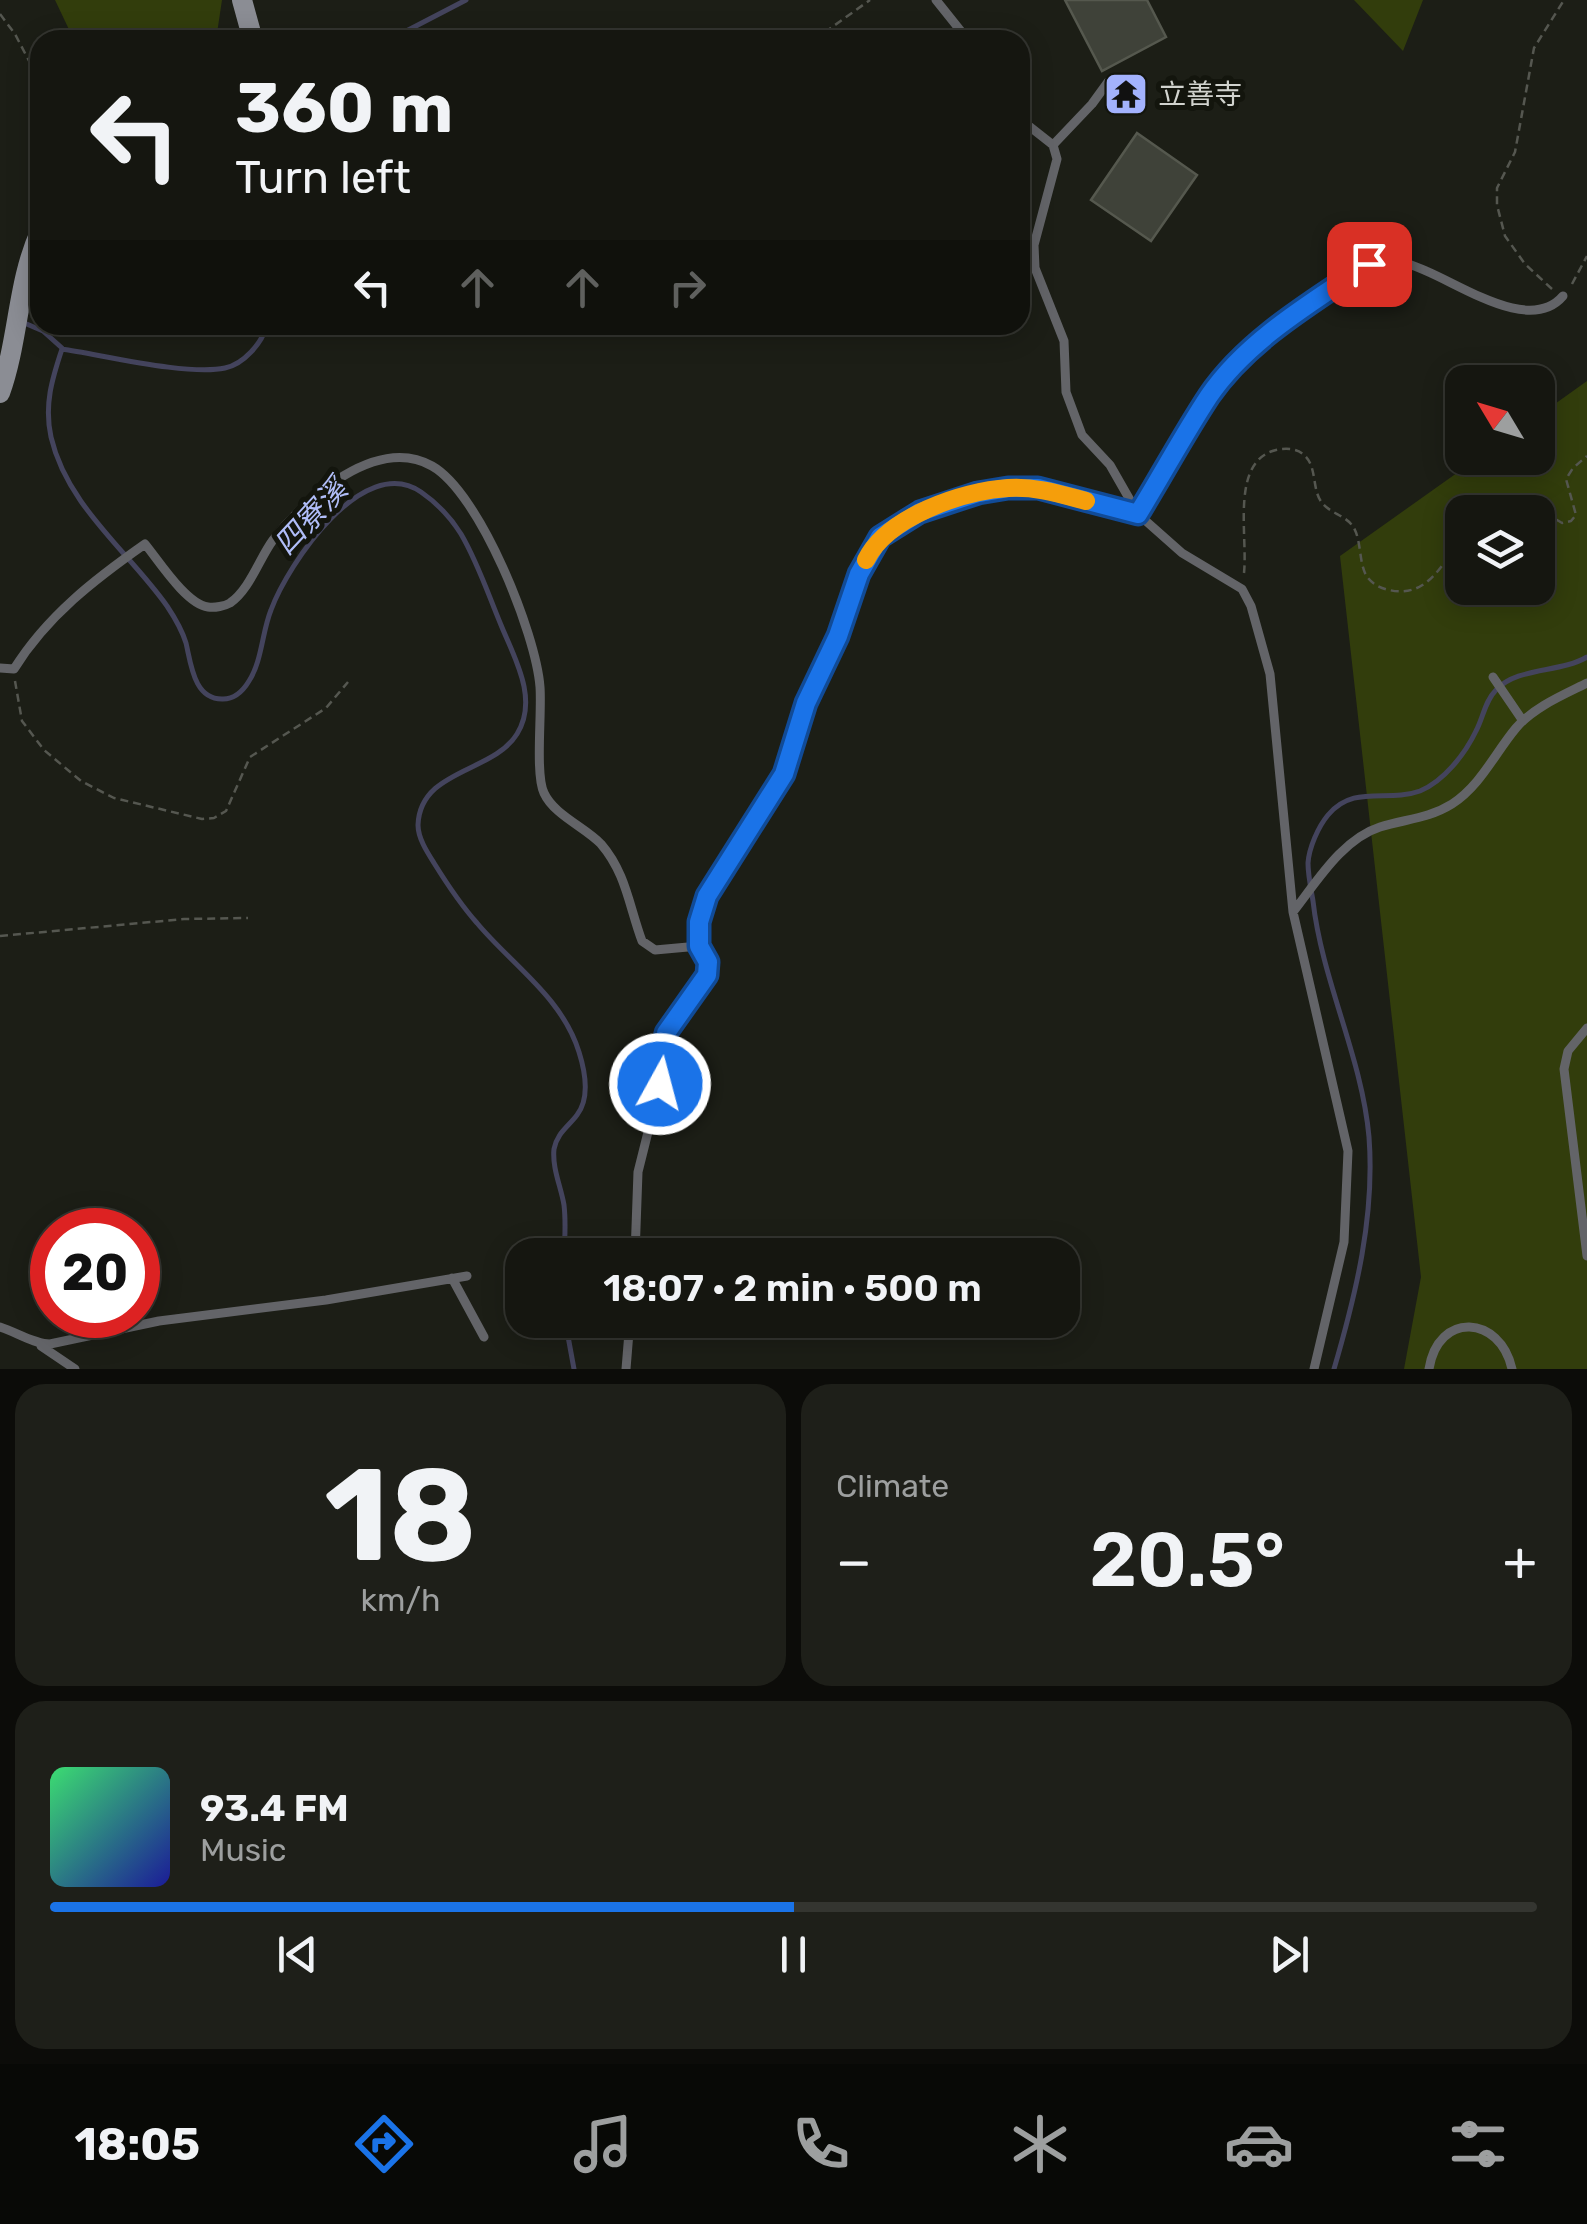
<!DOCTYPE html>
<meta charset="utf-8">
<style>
:root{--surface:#151610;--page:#1e1f19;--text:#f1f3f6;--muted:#9d9f9f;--line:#343530;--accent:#1a73e8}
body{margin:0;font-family:Rubik,"Noto Sans TC",sans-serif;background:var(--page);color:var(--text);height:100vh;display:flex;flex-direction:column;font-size:38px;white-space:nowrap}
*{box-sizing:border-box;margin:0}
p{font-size:32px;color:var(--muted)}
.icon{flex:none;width:55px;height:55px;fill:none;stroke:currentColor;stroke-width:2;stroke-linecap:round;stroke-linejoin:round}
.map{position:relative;height:1369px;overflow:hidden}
.panel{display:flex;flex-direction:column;gap:15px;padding:15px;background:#0c0c09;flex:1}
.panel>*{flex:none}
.banner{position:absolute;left:30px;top:30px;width:1000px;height:305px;border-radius:30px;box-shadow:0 5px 25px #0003,0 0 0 2px var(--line);background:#151610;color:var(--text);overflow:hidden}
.needle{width:65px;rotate:308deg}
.fabs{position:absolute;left:1445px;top:365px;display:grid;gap:20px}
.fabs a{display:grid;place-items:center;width:110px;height:110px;border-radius:20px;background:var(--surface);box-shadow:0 5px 25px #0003,0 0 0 2px var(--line);font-size:50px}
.speed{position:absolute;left:30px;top:1208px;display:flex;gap:20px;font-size:50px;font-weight:700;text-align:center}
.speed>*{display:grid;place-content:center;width:130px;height:130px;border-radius:50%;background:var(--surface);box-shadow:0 5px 25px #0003,0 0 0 2px var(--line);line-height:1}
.speed .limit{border:15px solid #d22;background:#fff;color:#111}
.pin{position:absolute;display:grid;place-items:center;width:85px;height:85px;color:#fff;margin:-42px;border-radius:20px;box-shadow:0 5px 15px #0006}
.me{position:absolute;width:110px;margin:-55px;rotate:7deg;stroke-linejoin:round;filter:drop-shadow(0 0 8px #0008)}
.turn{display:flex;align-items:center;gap:35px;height:210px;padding:0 40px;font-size:45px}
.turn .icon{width:130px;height:130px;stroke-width:2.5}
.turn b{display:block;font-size:70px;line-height:85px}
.lanes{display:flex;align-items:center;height:95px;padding:0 40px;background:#0003;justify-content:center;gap:50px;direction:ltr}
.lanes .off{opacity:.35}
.big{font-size:75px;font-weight:600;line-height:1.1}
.panel .card{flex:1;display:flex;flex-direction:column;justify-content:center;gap:15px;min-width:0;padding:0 35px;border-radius:30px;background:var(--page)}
.panel .dial{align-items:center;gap:0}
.dial b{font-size:130px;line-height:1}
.song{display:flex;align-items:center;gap:30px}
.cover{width:120px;height:120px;border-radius:15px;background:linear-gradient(135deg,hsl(140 70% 55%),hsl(240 70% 35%))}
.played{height:10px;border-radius:5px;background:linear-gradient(90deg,var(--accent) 50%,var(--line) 50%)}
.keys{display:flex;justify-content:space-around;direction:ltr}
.heat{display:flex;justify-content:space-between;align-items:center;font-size:55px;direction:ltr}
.panel .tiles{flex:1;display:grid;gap:15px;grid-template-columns:1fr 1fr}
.card:last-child{grid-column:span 2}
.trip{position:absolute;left:505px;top:1238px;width:575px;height:100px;border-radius:30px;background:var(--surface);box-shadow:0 5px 25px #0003,0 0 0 2px var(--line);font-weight:600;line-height:100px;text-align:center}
.tabs{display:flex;height:160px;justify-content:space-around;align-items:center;background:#080906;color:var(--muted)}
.tabs .icon{width:70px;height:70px}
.tabs .current{color:var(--accent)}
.tabs b{font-size:45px;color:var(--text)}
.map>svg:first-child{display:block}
.green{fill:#323d0c;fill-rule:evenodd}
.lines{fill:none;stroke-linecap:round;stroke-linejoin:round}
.stream{stroke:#44445d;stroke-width:5}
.building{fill:#3f4239;stroke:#55584e;stroke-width:2.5}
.path{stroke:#555750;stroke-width:2.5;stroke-dasharray:8 5;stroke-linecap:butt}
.lane{stroke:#636468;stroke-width:9}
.secondary{stroke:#8b8d94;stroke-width:20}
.route-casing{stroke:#114b97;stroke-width:25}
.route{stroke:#1a73e8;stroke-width:18}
.slow{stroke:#f59e0b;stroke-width:18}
.labels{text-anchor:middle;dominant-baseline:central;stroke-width:10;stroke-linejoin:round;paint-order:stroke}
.poi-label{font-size:28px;fill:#d1d3ce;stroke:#13150d;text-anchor:start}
.water-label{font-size:30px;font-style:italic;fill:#b0bdf8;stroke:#13150d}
</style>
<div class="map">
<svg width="1587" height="1369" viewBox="0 0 1587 1369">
<rect width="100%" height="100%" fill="#1c1e16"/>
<path class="green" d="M55 0H222L216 40H74Z
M1354 0H1423L1403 51Z
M1587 381V1369H1404L1421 1277 1340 556 1478 458H1538V416ZM1462 512H1538V588H1462Z"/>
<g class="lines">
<path class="stream" d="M389 40 466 0
M22 322 43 331 62 348
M267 325C262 343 244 364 225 368 188 376 103 355 62 349 52 379 44 405 51 437 67 506 129 552 167 606 175 618 182 630 186 643 191 664 194 700 223 699 235 699 243 691 249 681 262 661 262 632 271 610 288 564 363 452 421 492 437 503 451 518 461 534 478 563 488 594 501 625 514 657 539 699 517 734 493 773 420 769 418 825 418 838 427 852 434 863 447 884 461 905 477 923 512 965 562 997 579 1052 585 1071 590 1098 577 1115 568 1127 557 1133 554 1149 552 1168 561 1187 564 1205 566 1222 565 1239 564 1255
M565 1320 574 1369
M1334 1369C1356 1294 1375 1216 1369 1137 1362 1057 1322 981 1313 901 1311 889 1308 875 1308 863 1309 848 1318 827 1328 815 1354 784 1387 803 1420 791 1444 781 1465 754 1476 731 1483 718 1485 701 1496 690 1517 667 1560 673 1587 657"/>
</g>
<path class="building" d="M1065 0H1147L1166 37 1102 71Z
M1137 133 1197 175 1151 241 1091 200Z"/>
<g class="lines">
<path class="path" d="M0 14 15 34 40 82
M814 40 870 0
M1572 284 1587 256
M1552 289 1525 264 1505 236 1497 205V188L1515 152 1534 48 1564 0
M1478 512C1503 475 1532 506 1562 523L1571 521 1576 515 1566 479 1573 468 1587 456
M1244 573C1248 535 1230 461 1276 450 1285 448 1297 448 1304 455 1318 467 1311 491 1323 504 1332 514 1347 516 1354 528 1361 541 1359 559 1365 573 1369 582 1379 588 1389 590 1428 599 1444 562 1462 535
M15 681 22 721 44 750 81 781 114 798 202 819 214 818 226 811 250 757 326 708 348 682
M0 936 184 919 248 918"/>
<path class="lane" d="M936 0 968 40
M1020 119 1053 145 1057 159 1034 245 1035 268 1064 341 1066 392 1082 435 1110 465 1138 514 1182 553 1242 589 1251 606 1270 674 1293 912 1348 1151 1344 1242 1314 1369
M1053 145 1092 104 1108 82
M0 668 14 669C47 616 95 579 145 544 159 561 186 604 208 607 215 608 225 606 230 603 250 589 259 559 273 540 305 498 377 435 432 466 480 493 536 634 540 687 542 713 535 774 544 793 554 815 585 827 601 844 626 873 629 906 642 941L655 950 699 946
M1493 677 1523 721
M1293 912C1316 883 1342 839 1380 827 1405 819 1428 819 1452 804 1481 785 1495 753 1516 728 1534 707 1563 695 1587 683
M1587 1028 1568 1051 1564 1069 1587 1256
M635 1255 638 1172 660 1084 666 1033 707 975 708 962 699 946V922L707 895 784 774 806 703 838 636 859 574 880 537 921 513 978 493 1008 488H1037L1138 514C1161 476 1187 423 1214 390 1256 338 1314 301 1369 265 1383 261 1394 260 1408 264 1449 275 1527 338 1563 296
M452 1278 484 1337
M0 1327C16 1332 34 1344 50 1344L159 1321 326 1300 467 1276
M41 1346 75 1369
M626 1369 630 1320
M1429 1369C1438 1311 1500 1315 1512 1369"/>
<path class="secondary" d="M242 0 253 40
M0 393C19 340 17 283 40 232"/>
</g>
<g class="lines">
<defs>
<path id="route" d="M660 1084 666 1033 707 975 708 962 699 946V922L707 896 784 774 806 703 838 636 859 574 880 537 920 512 978 493 1008 488H1038L1138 514C1162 475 1184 434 1209 396 1247 340 1314 301 1369 264"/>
</defs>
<use href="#route" class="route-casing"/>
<use href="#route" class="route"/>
<path class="slow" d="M866 560C887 517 962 491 1008 488 1035 486 1060 494 1086 501"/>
</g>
<defs>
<symbol id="temple-square" viewBox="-11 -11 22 22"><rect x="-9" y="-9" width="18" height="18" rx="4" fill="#a3b2fd" stroke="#13150d"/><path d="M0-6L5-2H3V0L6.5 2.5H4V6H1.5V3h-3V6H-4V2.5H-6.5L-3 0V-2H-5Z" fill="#111"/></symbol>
</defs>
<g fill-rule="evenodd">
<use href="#temple-square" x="1101" y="69" width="50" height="50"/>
</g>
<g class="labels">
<g class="poi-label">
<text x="1158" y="94">立善寺</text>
</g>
<g class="water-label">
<text transform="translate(311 517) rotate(-47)">四寮溪</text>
</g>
</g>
</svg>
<div class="fabs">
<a><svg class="needle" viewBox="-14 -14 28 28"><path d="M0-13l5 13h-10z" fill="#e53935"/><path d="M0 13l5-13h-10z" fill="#9d9f9f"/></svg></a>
<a><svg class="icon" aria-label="layers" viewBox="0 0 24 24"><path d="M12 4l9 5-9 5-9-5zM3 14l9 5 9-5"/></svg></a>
</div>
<div class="speed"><div class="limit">20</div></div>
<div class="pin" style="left:1369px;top:264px;background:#d93025"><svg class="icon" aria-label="arrive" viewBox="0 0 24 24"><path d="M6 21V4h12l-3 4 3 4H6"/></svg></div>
<svg class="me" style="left:660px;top:1084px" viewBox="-20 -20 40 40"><circle r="17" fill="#1a73e8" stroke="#fff" stroke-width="3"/><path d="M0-11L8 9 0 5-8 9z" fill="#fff"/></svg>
<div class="trip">18:07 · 2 min · 500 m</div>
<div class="banner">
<div class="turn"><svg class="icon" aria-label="left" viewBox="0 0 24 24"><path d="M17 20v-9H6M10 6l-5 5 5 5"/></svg><div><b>360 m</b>Turn left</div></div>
<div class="lanes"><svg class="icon" aria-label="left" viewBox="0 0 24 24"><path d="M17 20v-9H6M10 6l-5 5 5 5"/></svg><svg class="icon off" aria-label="ahead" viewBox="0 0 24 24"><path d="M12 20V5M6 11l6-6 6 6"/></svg><svg class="icon off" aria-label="ahead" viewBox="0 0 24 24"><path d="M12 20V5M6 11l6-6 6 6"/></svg><svg class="icon off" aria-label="right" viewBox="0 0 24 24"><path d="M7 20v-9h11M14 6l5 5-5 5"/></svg></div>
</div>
</div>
<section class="panel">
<div class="tiles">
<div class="card dial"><b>18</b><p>km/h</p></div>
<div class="card"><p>Climate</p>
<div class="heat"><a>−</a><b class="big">20.5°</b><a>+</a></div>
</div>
<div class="card">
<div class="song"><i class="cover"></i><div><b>93.4 FM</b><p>Music</p></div></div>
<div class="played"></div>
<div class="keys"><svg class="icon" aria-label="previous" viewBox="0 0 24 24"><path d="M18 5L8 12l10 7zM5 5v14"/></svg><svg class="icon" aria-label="pause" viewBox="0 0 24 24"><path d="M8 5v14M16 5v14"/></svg><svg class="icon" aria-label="next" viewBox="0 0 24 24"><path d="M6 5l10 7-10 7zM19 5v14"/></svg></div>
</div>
</div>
</section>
<nav class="tabs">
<b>18:05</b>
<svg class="icon current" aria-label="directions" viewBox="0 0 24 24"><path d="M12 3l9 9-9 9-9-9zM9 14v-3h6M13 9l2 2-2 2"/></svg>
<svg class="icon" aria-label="music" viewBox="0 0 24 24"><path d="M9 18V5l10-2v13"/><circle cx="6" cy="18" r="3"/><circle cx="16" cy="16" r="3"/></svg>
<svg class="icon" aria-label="phone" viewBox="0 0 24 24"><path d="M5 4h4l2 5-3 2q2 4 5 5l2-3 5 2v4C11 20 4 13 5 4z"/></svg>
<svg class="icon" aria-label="climate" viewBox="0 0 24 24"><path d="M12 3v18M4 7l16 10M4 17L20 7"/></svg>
<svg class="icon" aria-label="car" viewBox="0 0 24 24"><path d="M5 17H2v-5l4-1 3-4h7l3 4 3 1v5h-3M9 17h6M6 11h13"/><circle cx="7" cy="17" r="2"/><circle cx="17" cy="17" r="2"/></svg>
<svg class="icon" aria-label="filters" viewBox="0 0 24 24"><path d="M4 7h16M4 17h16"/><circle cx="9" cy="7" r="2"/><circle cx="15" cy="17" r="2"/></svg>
</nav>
